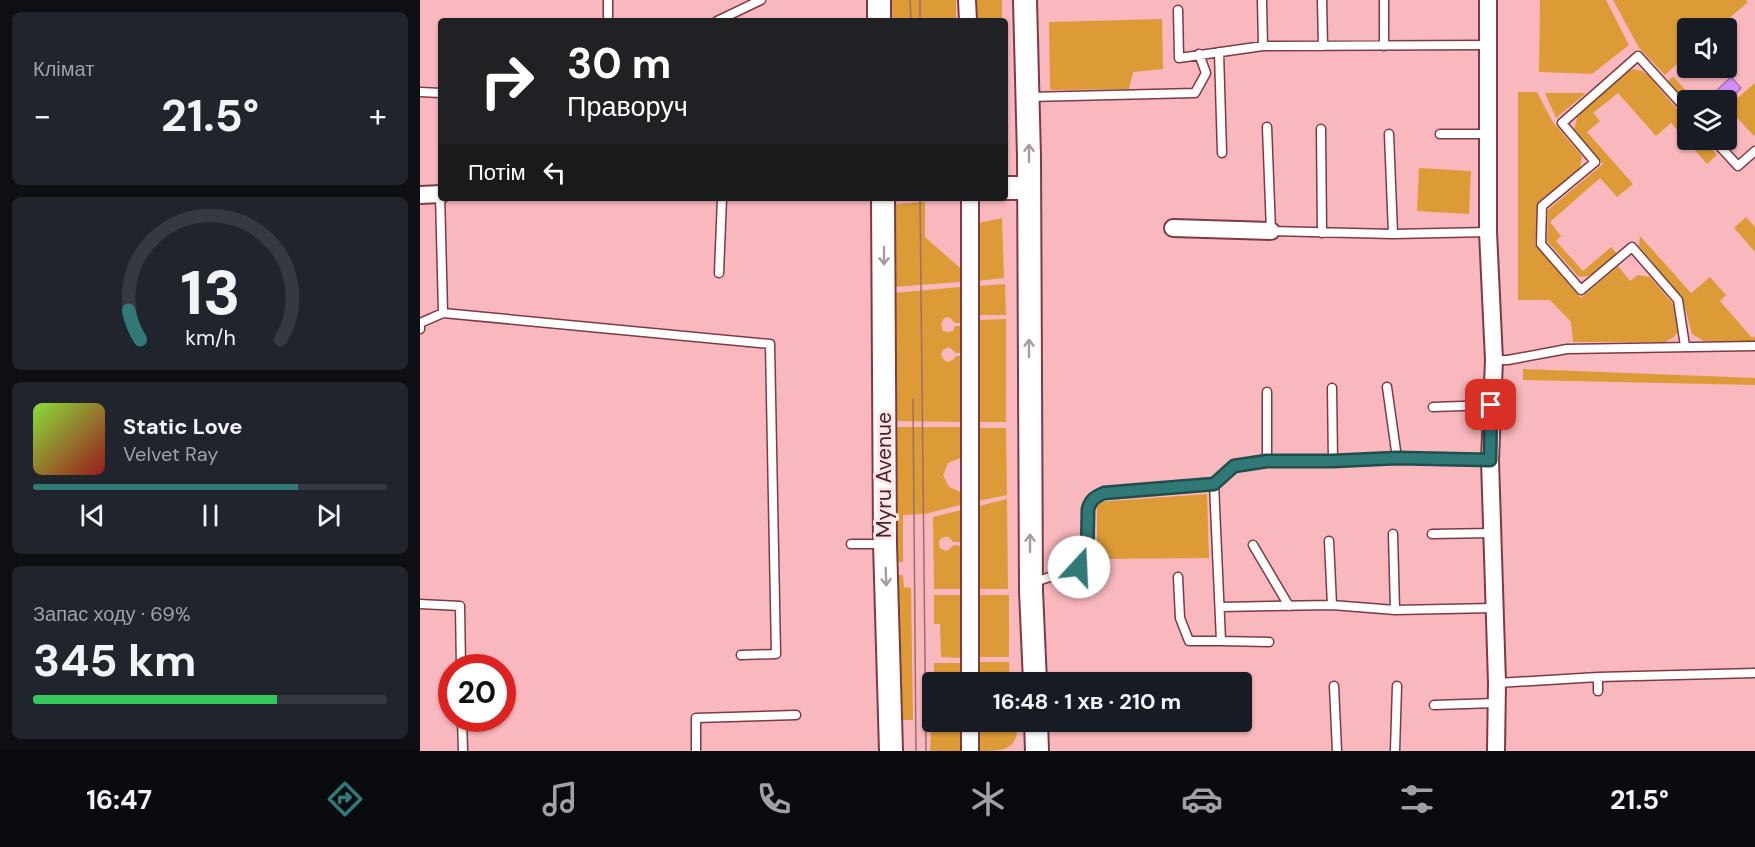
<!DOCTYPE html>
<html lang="uk">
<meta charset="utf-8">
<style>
:root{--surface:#171b24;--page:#20242c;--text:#f1f3f6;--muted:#9ea1a6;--line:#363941;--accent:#307977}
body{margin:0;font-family:"DM Sans",sans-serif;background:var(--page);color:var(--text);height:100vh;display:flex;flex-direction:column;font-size:22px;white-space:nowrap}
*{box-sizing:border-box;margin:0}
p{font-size:20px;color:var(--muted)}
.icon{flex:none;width:33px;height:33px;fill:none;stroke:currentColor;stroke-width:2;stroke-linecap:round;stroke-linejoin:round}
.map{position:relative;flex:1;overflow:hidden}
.side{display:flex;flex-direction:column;gap:12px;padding:12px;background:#0d0f14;width:420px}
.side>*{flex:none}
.banner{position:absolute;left:18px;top:18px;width:570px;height:183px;border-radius:6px;box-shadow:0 2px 4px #0004;background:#202124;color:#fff;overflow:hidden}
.buttons{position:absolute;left:1257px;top:18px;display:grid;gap:12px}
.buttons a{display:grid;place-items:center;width:60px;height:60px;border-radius:6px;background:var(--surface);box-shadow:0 2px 4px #0004;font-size:30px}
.speed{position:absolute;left:18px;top:654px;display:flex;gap:12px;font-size:30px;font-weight:700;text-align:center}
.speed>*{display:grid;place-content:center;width:78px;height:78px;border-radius:50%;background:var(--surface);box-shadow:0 2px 4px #0004;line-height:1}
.speed .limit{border:9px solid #d22;background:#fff;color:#111}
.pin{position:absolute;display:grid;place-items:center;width:51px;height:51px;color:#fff;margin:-26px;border-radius:12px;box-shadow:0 3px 9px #0006}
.me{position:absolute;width:66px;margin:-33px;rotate:20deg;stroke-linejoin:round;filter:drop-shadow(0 0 4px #0008)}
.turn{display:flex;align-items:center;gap:21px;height:126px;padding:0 30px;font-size:27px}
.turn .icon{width:78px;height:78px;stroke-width:2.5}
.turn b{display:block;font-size:42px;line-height:51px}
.then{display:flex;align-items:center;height:57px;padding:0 30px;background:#0003;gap:12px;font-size:22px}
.big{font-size:45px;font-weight:700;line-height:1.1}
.side .tile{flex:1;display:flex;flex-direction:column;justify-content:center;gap:9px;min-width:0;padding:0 21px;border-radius:9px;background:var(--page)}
.side .dial{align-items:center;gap:0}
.dial svg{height:156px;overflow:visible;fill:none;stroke:var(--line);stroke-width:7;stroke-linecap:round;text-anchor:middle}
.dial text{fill:var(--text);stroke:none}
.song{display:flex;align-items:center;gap:18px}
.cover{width:72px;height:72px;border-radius:9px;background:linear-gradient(135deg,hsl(90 70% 55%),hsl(0 70% 35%))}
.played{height:6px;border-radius:3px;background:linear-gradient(90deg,var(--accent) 75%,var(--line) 75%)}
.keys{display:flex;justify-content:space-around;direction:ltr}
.heat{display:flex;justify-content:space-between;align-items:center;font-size:33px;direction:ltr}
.charge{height:9px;border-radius:4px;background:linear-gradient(90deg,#34c759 69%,var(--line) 0)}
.trip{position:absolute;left:502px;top:672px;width:330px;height:60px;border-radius:6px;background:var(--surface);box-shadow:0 2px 4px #0004;font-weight:700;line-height:60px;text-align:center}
.tab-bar{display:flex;height:96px;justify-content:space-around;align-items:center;background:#090b0e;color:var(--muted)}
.tab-bar .icon{width:42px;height:42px}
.tab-bar .active{color:var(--accent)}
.tab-bar b{font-size:27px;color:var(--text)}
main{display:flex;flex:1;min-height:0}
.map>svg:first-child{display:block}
.green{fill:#dd9b38}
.water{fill:#d48df8;stroke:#a86db9;stroke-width:1.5}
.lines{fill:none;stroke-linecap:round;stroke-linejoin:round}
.lane-casing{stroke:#7e3a43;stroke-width:11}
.street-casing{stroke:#7e3a43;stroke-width:20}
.secondary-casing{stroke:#7e3a43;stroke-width:26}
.lane{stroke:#fff;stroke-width:8}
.street{stroke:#fff;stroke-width:16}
.secondary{stroke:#fff;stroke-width:22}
.tram{stroke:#9c6d71;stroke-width:1.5}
.oneway{stroke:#aa9c9d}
.route-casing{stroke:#1f4f4d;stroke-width:15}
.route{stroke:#307977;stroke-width:10}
.labels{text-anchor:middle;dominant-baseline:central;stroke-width:6;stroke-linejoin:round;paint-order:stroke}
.street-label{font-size:21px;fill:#422326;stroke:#ffe5e6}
</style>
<main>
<section class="side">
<div class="tile"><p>Клімат</p>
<div class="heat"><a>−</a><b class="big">21.5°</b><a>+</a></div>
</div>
<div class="tile dial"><svg viewBox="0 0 100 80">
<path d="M14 69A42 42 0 1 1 86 69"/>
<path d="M14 69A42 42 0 0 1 8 54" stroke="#307977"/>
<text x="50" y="56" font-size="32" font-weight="700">13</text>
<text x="50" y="72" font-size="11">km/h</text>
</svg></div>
<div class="tile">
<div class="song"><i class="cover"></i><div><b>Static Love</b><p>Velvet Ray</p></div></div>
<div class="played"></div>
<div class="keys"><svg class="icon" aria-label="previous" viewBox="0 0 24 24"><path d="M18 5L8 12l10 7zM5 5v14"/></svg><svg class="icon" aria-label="pause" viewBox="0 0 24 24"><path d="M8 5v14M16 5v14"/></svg><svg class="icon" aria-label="next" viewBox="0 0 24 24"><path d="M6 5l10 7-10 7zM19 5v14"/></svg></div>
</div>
<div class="tile"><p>Запас ходу · 69%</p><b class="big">345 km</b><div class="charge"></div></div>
</section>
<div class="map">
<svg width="1335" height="751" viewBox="0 0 1335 751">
<rect width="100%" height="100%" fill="#f9b8bd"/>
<path class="green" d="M470 0H536V20L470 19Z
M555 0H582V21L555 20Z
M1120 0H1186L1209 45 1172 74 1119 72Z
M1193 0H1326L1328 2 1298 28H1268L1267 55 1245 75 1219 48Z
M742 19 743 69 713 72 709 89 630 90 629 22Z
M1213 69 1222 71 1228 75 1267 121 1268 140H1283L1297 155 1287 164 1251 123 1236 136 1198 93 1173 113 1180 121 1167 132 1213 184 1197 197 1180 178 1130 222 1141 236 1136 241 1163 271 1191 247 1197 254C1186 263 1174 280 1158 276L1127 241 1128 210 1183 164 1154 130 1158 114 1205 73Z
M1253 76 1274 100H1268L1267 104 1248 81Z
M1335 83V135L1334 136 1307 107Z
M1098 92H1117L1132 121 1162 156 1160 168 1120 201 1115 244 1161 298 1198 266 1210 281 1218 275 1230 277 1253 304 1258 331 1254 337 1245 342H1153L1151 322 1130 300H1098Z
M1125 93H1166L1136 118Z
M999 168 1051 171 1049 214 997 211Z
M505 202V237L540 268V282L473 287V210L476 204Z
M1326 217 1335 227V252L1314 228Z
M582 218 584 278 558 281V223Z
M1220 236 1271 293 1290 277 1306 295 1300 301 1332 338 1335 336V341H1284L1272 334 1262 297 1219 246Z
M585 284 586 315H558V286Z
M540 287V323H535L529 317 524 318 521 324 523 331 528 332 533 331 535 326H540V353H536L529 347 523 350 521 354 524 360 528 362 533 360 536 356H540V422L474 421 473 293Z
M586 319V422H558V320Z
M1103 369 1335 378V385L1103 380Z
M474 427H540V458L528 463 523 475 529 487 540 492V505L505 514 483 515V562L476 563Z
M559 428H586L587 495 558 501Z
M787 494 789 558 677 559V502Z
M587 499 588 589H559V506Z
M541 510V542H533L529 537C521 535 516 542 521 549L527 551 534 545 541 546V589H514L513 517Z
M476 575H483L484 587 491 588 493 720H480Z
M514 595H541V658L521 657 520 624H514Z
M559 595H589V657H559Z
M560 662H589L590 682H560Z
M514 663H541V682H514Z
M511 728 541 729V751H510Z
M560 730H597C596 751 579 751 560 751Z"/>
<path class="water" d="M1311 77 1321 88 1307 102 1302 100 1295 92Z"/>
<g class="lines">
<defs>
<path id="lane" d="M188 0V16
M842 0 843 46
M902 0 903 46
M964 0V46
M758 10 759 58 843 46 1068 45
M297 21 341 0
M799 52 802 153
M0 92 21 93
M609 97 775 93 786 73 779 54
M847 127 851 231 973 234 1068 232
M901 129 902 233
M969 134 973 234
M1020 134H1067
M1294 140 1318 166 1335 151
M299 273 302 198
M23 313 350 344 356 654 321 655
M0 329V323L23 313 20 194
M1265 346 1258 300 1212 247 1161 290 1121 244 1122 206 1175 162 1142 123 1218 56 1268 111
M1074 360H1088L1147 349 1335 346
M967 387 977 458
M912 388 913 461
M1013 407 1072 405
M847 461V392
M973 534 975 610
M1012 534 1073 533
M909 541 912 605
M431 544H464
M833 545 869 606
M758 577 760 618 769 641H801L794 484
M612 583 659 567 667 562 668 509C671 499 675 497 684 493L794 484 815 466 847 461H913L977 458 1070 460
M0 604 40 606 41 668
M800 607 912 605 975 610 1074 608
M801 641 849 642
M1178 677 1335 673
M1077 683 1178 677V691
M914 686 917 751
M1014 705 1076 703
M42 718 43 751
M276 751V718L376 715
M975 751 977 686"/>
<path id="street" d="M547 0 548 21
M1068 0V232L1074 360 1070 460 1077 683 1076 751
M0 195 21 194
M753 228 851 231
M550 682V199
M550 722V751"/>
<path id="secondary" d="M459 0V21
M605 0 609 157 611 591 615 682
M585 188H608
M463 198 465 544 471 751
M616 722 617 751"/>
</defs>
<use href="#lane" class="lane-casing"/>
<use href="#street" class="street-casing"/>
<use href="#secondary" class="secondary-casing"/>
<use href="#lane" class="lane"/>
<use href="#street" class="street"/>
<use href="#secondary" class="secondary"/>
<path class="tram" d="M490 0 491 21
M500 0V21
M500 198 506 751
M493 399 496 751"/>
</g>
<defs><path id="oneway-shaft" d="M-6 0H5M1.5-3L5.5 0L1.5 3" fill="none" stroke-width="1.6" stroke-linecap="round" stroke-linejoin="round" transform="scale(1.5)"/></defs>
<g class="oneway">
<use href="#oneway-shaft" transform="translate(609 153) rotate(-90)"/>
<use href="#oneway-shaft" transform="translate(464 256) rotate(90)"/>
<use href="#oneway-shaft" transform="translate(609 348) rotate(-90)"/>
<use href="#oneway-shaft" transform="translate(610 543) rotate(-90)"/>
<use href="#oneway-shaft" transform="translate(466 577) rotate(88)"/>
</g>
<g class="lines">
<defs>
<path id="route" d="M659 567 667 562 668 509C671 499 675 497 684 493L794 484 814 466 847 461H913L977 458 1070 460 1071 405"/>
</defs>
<use href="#route" class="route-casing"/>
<use href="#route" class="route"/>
</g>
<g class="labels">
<g class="street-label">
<text transform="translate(464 475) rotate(-90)">Myru Avenue</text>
</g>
</g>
</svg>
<div class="buttons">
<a><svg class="icon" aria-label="sound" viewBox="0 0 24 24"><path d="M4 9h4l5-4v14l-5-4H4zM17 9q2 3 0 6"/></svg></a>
<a><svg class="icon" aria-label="layers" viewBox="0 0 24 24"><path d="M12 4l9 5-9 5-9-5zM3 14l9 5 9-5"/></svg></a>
</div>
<div class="speed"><div class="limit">20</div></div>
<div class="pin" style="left:1071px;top:405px;background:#d93025"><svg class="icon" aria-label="arrive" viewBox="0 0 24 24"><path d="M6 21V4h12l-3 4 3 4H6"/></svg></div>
<svg class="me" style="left:659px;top:567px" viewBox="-20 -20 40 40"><circle r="19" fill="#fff"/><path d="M0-13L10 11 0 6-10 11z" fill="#307977"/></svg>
<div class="trip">16:48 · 1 хв · 210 m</div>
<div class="banner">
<div class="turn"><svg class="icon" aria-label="right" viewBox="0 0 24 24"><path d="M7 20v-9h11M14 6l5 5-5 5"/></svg><div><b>30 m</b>Праворуч</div></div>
<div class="then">Потім<svg class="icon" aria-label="left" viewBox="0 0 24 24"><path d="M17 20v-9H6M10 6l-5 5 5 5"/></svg></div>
</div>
</div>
</main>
<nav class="tab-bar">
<b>16:47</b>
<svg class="icon active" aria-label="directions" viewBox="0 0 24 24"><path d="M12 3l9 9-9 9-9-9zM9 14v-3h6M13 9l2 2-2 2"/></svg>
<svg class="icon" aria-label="music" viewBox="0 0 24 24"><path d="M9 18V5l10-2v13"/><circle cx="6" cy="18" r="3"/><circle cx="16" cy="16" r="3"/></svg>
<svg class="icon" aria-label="phone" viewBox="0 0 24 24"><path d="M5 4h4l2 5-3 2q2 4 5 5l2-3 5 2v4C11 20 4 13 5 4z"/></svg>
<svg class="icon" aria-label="climate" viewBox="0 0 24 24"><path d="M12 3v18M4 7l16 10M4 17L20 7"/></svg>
<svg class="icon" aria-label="car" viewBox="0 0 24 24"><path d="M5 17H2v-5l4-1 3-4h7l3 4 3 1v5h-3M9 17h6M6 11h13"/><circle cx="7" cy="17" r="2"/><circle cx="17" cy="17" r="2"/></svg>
<svg class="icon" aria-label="filters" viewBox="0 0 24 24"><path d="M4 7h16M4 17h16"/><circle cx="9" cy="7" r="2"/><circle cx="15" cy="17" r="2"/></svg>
<b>21.5°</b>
</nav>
